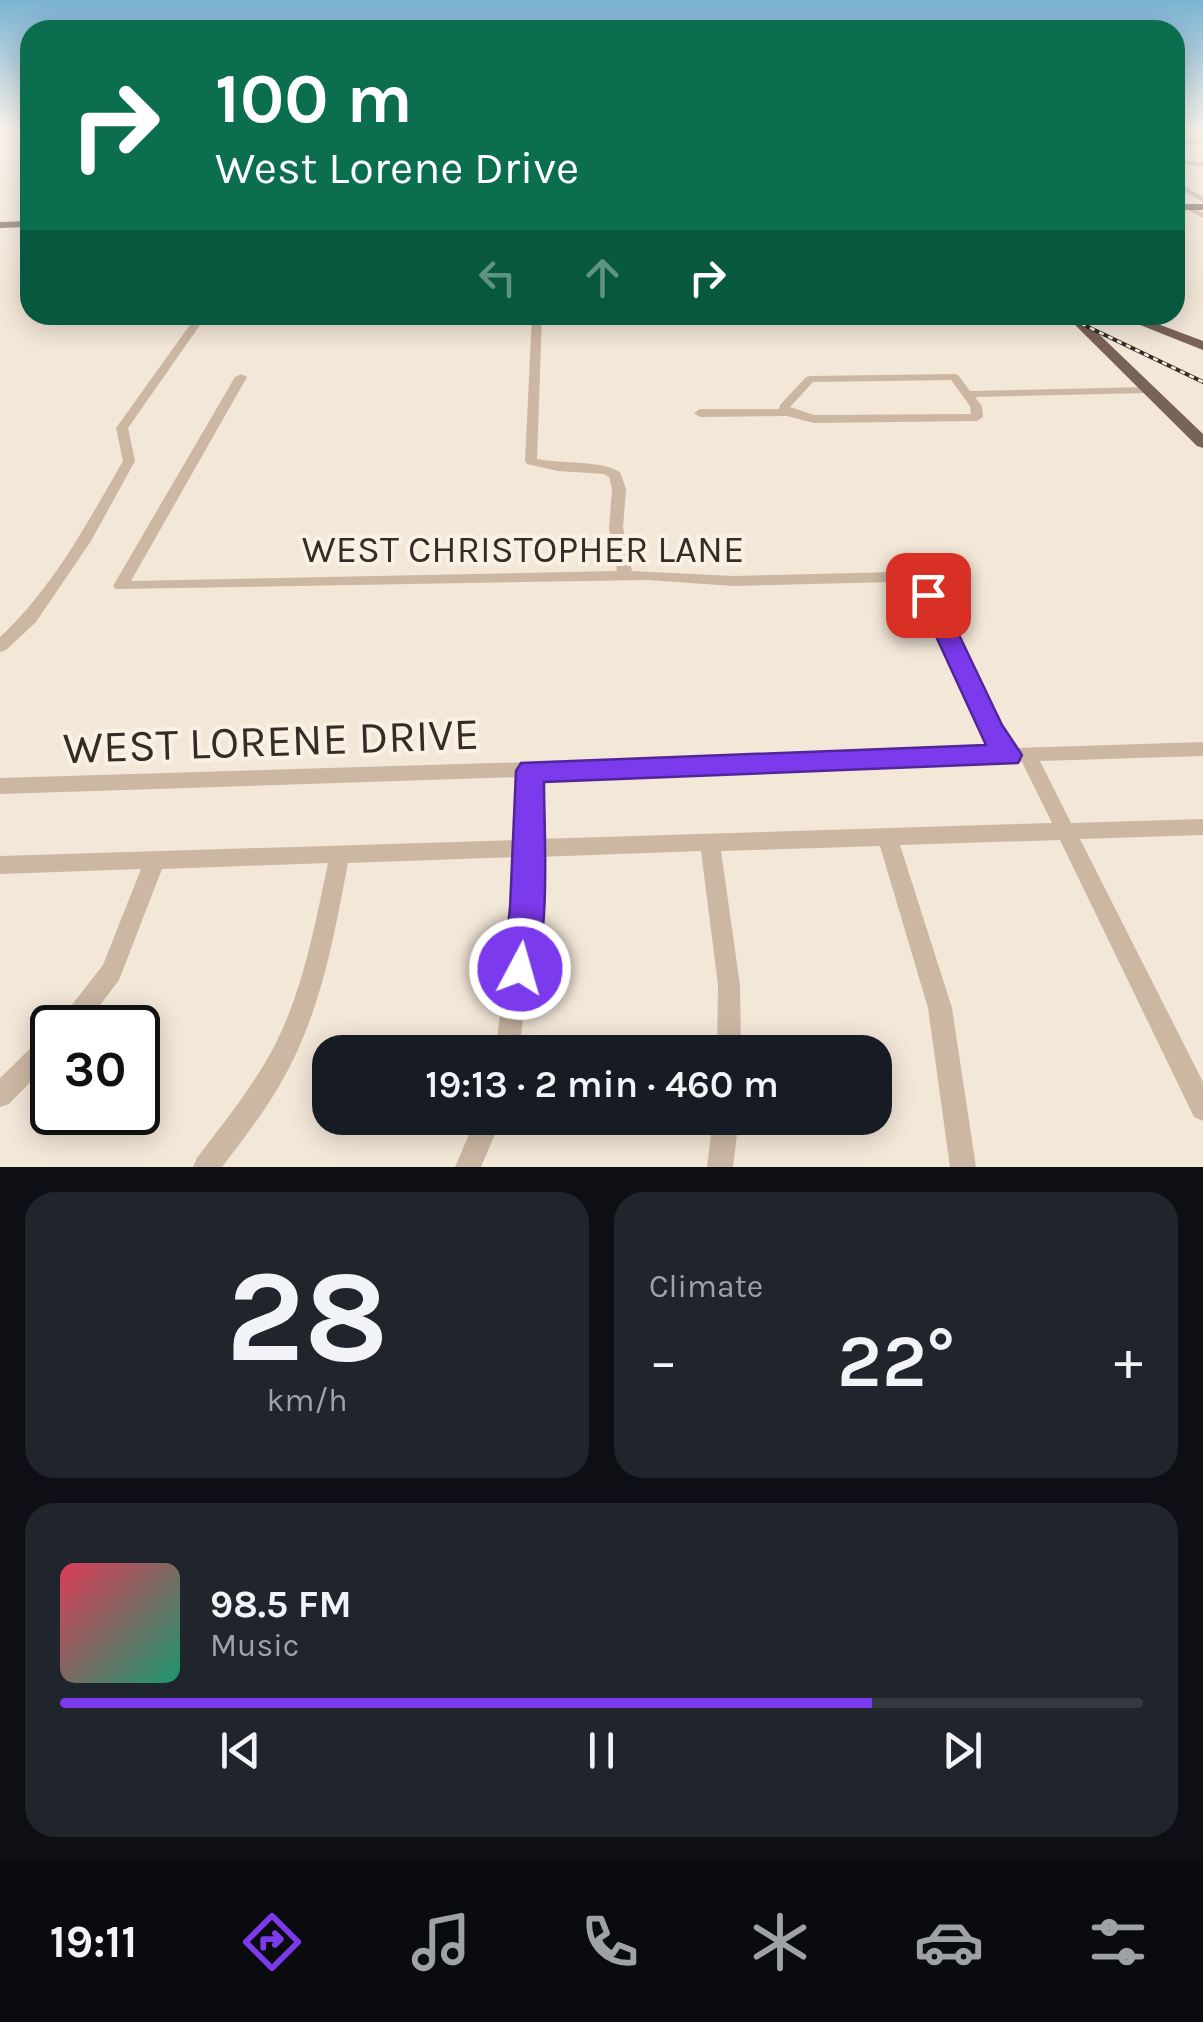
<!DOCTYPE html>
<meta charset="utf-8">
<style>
:root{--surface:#171b24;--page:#20242c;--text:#f1f3f6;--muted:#9ea1a6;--line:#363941;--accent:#7c3aed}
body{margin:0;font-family:Karla,sans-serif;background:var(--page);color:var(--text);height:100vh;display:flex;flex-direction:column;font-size:38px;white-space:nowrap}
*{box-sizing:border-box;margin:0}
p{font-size:32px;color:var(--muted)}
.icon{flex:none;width:55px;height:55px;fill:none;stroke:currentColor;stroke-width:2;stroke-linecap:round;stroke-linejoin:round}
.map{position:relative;height:1167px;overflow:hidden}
.details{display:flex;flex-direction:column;gap:25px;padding:25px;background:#0d0f14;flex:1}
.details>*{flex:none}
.guide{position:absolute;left:20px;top:20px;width:1165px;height:305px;border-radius:30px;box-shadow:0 5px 25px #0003;background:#0b6e4f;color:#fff;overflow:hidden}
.speed{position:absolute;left:30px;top:1005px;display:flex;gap:20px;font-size:50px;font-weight:700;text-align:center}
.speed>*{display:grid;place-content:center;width:130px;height:130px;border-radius:50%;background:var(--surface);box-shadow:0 5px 25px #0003;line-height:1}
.speed .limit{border:5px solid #111;border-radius:15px;background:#fff;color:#111}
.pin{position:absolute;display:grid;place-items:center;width:85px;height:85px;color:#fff;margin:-42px;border-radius:20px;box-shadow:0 5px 15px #0006}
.me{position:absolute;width:110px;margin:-55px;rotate:6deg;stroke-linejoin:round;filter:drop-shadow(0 0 8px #0008)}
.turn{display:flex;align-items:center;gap:35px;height:210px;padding:0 30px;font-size:45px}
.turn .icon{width:130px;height:130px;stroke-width:2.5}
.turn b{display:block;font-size:70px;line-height:85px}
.lanes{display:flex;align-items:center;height:95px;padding:0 30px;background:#0003;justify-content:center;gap:50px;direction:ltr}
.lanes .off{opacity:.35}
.big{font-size:75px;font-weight:600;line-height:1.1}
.details .widget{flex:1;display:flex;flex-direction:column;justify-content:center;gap:15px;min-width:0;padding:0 35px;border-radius:30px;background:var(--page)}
.details .dial{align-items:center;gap:0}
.dial b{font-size:130px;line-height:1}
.song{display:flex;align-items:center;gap:30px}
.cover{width:120px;height:120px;border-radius:15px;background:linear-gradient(135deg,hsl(350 70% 55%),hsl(160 70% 35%))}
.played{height:10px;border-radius:5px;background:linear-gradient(90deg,var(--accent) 75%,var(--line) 75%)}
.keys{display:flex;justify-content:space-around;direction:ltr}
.heat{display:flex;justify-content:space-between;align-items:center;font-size:55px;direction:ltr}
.details .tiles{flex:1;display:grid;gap:25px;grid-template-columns:1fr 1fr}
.widget:last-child{grid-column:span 2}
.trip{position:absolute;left:312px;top:1035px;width:580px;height:100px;border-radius:30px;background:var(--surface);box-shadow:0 5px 25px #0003;font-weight:600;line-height:100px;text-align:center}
.tab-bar{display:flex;height:160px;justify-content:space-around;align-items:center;background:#090b0e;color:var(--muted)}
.tab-bar .icon{width:70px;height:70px}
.tab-bar .selected{color:var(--accent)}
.tab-bar b{font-size:45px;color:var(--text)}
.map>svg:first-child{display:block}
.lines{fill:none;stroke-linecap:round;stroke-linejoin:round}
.minor{fill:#ccb7a3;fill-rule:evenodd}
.major{fill:#796356;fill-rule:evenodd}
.rail-casing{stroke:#362c26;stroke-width:4}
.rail{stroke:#faf1e5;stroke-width:2.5;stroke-dasharray:5;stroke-linecap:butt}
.route{fill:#7c3aed;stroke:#51269a;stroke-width:2.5}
.labels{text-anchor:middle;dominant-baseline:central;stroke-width:8;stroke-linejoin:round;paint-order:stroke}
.street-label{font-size:38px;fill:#362c26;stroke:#faf1e5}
.near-street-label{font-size:45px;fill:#362c26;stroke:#faf1e5}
</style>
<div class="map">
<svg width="1203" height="1167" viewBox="0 0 1203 1167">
<rect width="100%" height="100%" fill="#f3e7d8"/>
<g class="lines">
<path class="minor" d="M1175 139 1203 140V144L1175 143Z
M1175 158 1203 163V167L1175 162Z
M1175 181 1203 197V202L1175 186Z
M1189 205 1203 213V218L1186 209Z
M197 315H207L128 428 135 461 91 541 36 622 6 650 0 652V637C53 588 87 523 123 461L116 428Z
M532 315H542L537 459C562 464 600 460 620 472L626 489 623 528 632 571 734 576 895 572 927 585 939 598 999 727 1013 748 1203 742V756L1040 761 1071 823 1203 819V835L1080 839 1203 1082V1121L1194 1117 1060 840 900 845 952 1008 976 1167H950L928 1008 880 846 721 851 740 985 741 1052H717L718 985 701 851 538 857 537 908 519 1052H495L515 908 518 857 348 863C335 931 323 1001 291 1064 273 1101 247 1134 222 1167H193L197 1158C225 1121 255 1084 276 1043 304 987 315 924 328 863L162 869 119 980 83 1028H56L60 1020 103 965 141 869 0 874V856L519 840 521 777 0 794V778L994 748 982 730 927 604 917 591 893 582 734 586 647 580 116 589 113 586 235 377 241 374 247 377 131 581 617 571 609 528 612 489 609 477 604 474 558 471 527 464 525 461ZM1022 762 1052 823 538 839 540 777Z
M954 374 958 375 970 391 1148 387 1154 390 1148 393 975 397 982 406 983 417 977 421 814 423 787 416 700 417 694 413 700 409H779L780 405 806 377 810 376ZM951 380 970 406 971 414 814 415 790 407 813 382Z
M52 1031V1060L9 1104 0 1107V1078L44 1035Z
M476 1118H502L481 1167H455Z
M713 1118H739L733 1167H707Z"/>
<path class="major" d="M1175 204H1203V210H1175Z
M30 221V227L0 228V222Z
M1065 315H1079L1203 434V448L1197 446Z
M1115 315H1134L1203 341V350Z"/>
<defs>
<path id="rail" d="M1063 315 1203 382"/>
</defs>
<use href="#rail" class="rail-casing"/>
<use href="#rail" class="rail"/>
</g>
<linearGradient id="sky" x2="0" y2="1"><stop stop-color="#7ab2d2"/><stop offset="0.44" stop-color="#faf4ed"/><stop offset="1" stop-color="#faf4ed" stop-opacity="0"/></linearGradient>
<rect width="1203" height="293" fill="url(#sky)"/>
<path class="route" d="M928 587 940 595 1002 725 1022 755 1018 763 544 782C544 834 551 935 532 980L520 985 508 980 503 969 510 908 516 771 521 763 986 745 917 595Z"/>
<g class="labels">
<g class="street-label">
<text x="523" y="549">WEST CHRISTOPHER LANE</text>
</g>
<g class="near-street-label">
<text transform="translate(271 741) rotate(-2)">WEST LORENE DRIVE</text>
</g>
</g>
</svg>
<div class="speed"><div class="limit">30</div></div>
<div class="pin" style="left:928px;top:595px;background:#d93025"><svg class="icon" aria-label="arrive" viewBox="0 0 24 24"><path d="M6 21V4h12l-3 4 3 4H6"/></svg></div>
<svg class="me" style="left:520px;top:969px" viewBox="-20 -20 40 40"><circle r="17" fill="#7c3aed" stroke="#fff" stroke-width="3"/><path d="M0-11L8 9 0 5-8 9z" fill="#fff"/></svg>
<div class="trip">19:13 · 2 min · 460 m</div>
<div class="guide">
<div class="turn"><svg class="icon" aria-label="right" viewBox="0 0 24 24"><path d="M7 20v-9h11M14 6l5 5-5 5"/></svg><div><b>100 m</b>West Lorene Drive</div></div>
<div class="lanes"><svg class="icon off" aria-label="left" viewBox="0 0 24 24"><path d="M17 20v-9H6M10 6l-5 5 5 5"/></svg><svg class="icon off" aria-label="ahead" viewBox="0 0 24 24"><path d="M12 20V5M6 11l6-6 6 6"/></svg><svg class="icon" aria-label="right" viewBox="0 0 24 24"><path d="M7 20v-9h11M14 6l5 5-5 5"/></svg></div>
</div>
</div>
<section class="details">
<div class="tiles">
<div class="widget dial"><b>28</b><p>km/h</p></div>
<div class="widget"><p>Climate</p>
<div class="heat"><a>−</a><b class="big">22°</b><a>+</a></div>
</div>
<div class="widget">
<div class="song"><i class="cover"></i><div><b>98.5 FM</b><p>Music</p></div></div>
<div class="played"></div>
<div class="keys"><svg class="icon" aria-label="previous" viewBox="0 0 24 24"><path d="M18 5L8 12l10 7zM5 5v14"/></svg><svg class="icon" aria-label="pause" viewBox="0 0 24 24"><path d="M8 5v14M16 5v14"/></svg><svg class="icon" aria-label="next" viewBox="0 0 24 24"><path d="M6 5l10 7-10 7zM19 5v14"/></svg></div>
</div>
</div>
</section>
<nav class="tab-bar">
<b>19:11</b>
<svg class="icon selected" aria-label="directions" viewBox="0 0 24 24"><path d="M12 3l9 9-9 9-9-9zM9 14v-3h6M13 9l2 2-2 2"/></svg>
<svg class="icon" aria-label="music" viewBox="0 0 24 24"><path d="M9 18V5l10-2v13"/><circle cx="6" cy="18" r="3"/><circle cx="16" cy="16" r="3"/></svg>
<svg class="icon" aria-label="phone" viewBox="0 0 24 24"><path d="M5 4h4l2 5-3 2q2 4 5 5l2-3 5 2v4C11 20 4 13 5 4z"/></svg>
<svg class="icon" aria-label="climate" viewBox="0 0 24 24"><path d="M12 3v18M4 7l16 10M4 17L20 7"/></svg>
<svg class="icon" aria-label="car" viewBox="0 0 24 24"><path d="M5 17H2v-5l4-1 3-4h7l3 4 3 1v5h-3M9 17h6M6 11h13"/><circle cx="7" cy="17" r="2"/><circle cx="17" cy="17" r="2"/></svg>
<svg class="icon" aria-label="filters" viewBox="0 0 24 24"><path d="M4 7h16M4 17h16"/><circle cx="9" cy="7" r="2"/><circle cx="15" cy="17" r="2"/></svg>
</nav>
